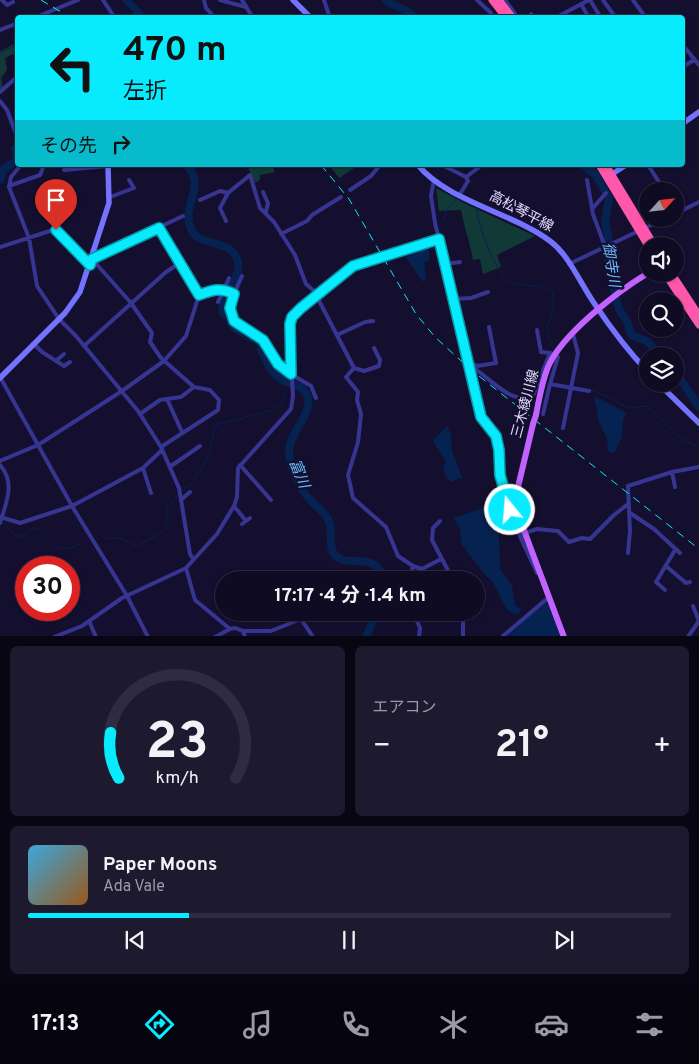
<!DOCTYPE html>
<html lang="ja">
<meta charset="utf-8">
<style>
:root{--surface:#0f0b22;--page:#1d192f;--text:#f1f3f6;--muted:#9b9ba5;--line:#2f2b40;--accent:#08ebff}
body{margin:0;font-family:Overpass,"Noto Sans JP",sans-serif;background:var(--page);color:var(--text);height:100vh;display:flex;flex-direction:column;font-size:19px;white-space:nowrap}
*{box-sizing:border-box;margin:0}
p{font-size:16px;color:var(--muted)}
.icon{flex:none;width:28px;height:28px;fill:none;stroke:currentColor;stroke-width:2;stroke-linecap:round;stroke-linejoin:round}
.map{position:relative;height:636px;overflow:hidden}
.drawer{display:flex;flex-direction:column;gap:10px;padding:10px;background:#080613;flex:1}
.drawer>*{flex:none}
.banner{position:absolute;left:15px;top:15px;width:670px;height:152px;border-radius:5px;box-shadow:0 1px 4px #0004,0 0 0 1px var(--line);background:#08ebff;color:#111;overflow:hidden}
.needle{width:32px;rotate:63deg}
.fabs{position:absolute;left:639px;top:182px;display:grid;gap:10px}
.fabs a{display:grid;place-items:center;width:45px;height:45px;border-radius:50%;background:var(--surface);box-shadow:0 1px 4px #0004,0 0 0 1px var(--line);font-size:25px}
.speed{position:absolute;left:15px;top:556px;display:flex;gap:10px;font-size:25px;font-weight:700;text-align:center}
.speed>*{display:grid;place-content:center;width:65px;height:65px;border-radius:50%;background:var(--surface);box-shadow:0 1px 4px #0004,0 0 0 1px var(--line);line-height:1}
.speed .limit{border:8px solid #d22;background:#fff;color:#111}
.pin{position:absolute;display:grid;place-items:center;width:42px;height:42px;color:#fff;margin:-51px -21px;border-radius:50% 50% 50% 0;rotate:-45deg;box-shadow:0 0 5px #0007}
.pin .icon{rotate:45deg}
.me{position:absolute;width:55px;margin:-28px;rotate:343deg;stroke-linejoin:round;filter:drop-shadow(0 0 4px #0008)}
.turn{display:flex;align-items:center;gap:18px;height:105px;padding:0 25px;font-size:22px}
.turn .icon{width:65px;height:65px;stroke-width:2.5}
.turn b{display:block;font-size:35px;line-height:42px}
.then{display:flex;align-items:center;height:48px;padding:0 25px;background:#0003;gap:10px;font-size:19px}
.big{font-size:38px;font-weight:700;line-height:1.1}
.drawer .tile{flex:1;display:flex;flex-direction:column;justify-content:center;gap:8px;min-width:0;padding:0 18px;border-radius:8px;background:var(--page)}
.drawer .dial{align-items:center;gap:0}
.dial svg{height:130px;overflow:visible;fill:none;stroke:var(--line);stroke-width:7;stroke-linecap:round;text-anchor:middle}
.dial text{fill:var(--text);stroke:none}
.song{display:flex;align-items:center;gap:15px}
.cover{width:60px;height:60px;border-radius:8px;background:linear-gradient(135deg,hsl(200 70% 55%),hsl(30 70% 35%))}
.played{height:5px;border-radius:2px;background:linear-gradient(90deg,var(--accent) 25%,var(--line) 25%)}
.keys{display:flex;justify-content:space-around;direction:ltr}
.heat{display:flex;justify-content:space-between;align-items:center;font-size:28px;direction:ltr}
.drawer .tiles{flex:1;display:grid;gap:10px;grid-template-columns:1fr 1fr}
.tile:last-child{grid-column:span 2}
.trip{position:absolute;left:215px;top:571px;width:270px;height:50px;border-radius:25px;background:var(--surface);box-shadow:0 1px 4px #0004,0 0 0 1px var(--line);font-weight:700;line-height:50px;text-align:center}
.menu{display:flex;height:80px;justify-content:space-around;align-items:center;background:#06040e;color:var(--muted)}
.menu .icon{width:35px;height:35px}
.menu .selected{color:var(--accent)}
.menu b{font-size:22px;color:var(--text)}
.map>svg:first-child{display:block}
.green{fill:#113937}
.water{fill:#052251}
.lines{fill:none;stroke-linecap:round;stroke-linejoin:round}
.stream{stroke:#052251;stroke-width:1}
.river{stroke:#052251;stroke-width:8}
.street{stroke:#373592;stroke-width:4}
.secondary{stroke:#7473ff;stroke-width:5.5}
.primary{stroke:#c263ff;stroke-width:6}
.highway{stroke:#ff57ab;stroke-width:7}
.rail{stroke:#08ebff;stroke-width:1;stroke-dasharray:8 6;stroke-linecap:butt}
.primary-bridge{stroke:#c263ff;stroke-width:6}
.route-casing{stroke:#0599a6;stroke-width:12}
.route{stroke:#08ebff;stroke-width:9}
.labels{text-anchor:middle;dominant-baseline:central;stroke-width:5;stroke-linejoin:round;paint-order:stroke}
.street-label{font-size:14px;fill:#e0dcff;stroke:#140f2e}
.water-label{font-size:15px;font-style:italic;fill:#6abdff;stroke:#140f2e}
</style>
<div class="map">
<svg width="699" height="637" viewBox="0 0 699 637">
<rect width="100%" height="100%" fill="#140f2e"/>
<path class="green" d="M17 43V52L5 58 7 70 1 78 3 87 0 89V51Z
M247 165H272L275 172 260 175V180L255 183Z
M355 165 356 167 339 178 330 166Z
M436 188 468 205 535 236 497 255 501 267 483 274 480 259 473 260C470 242 464 227 461 210L439 211Z"/>
<path class="water" d="M121 0H131L148 17H138Z
M15 141 17 165 6 173 4 182 0 184V167L13 158 12 151 10 150Z
M430 245 429 260 424 263 426 278 423 282 405 256Z
M594 396 627 413 623 419 622 437 614 453 608 452 607 438 599 422Z
M447 426 451 435 452 451 463 479 459 478 452 482C445 478 441 470 446 462L433 441Z
M491 505 499 536 500 569 512 586 515 605 521 609 518 615 507 610 492 581 486 576 462 545 460 529 454 518Z
M548 600 562 637H506L542 604Z"/>
<g class="lines">
<path class="stream" d="M0 52 18 45
M682 70 693 63
M469 204 477 208C477 225 495 272 510 281 523 289 543 281 553 293V310L547 328 553 350
M439 229 449 207 459 198
M284 381 286 386
M590 390 606 396 629 408 647 406 682 439 699 448
M181 492 192 483 209 456 215 425 273 410 282 403 285 394
M2 523 18 537 26 534 34 528C51 533 49 560 79 544
M107 538H121L137 546 158 535 166 529 167 508 178 495"/>
<path class="river" d="M385 0C395 8 408 8 416 18
M186 165C208 186 180 206 191 229 200 249 233 237 238 263 242 280 219 294 223 313L227 315 234 328 261 343 264 347 261 350C266 360 270 371 279 378 288 385 302 383 307 395 315 411 289 433 289 451 289 466 298 485 307 496 313 504 323 510 328 519 334 530 328 542 333 552 343 572 376 547 384 580
M582 165 595 174 609 198 605 222 608 235V268L619 309 628 324 631 335 647 341 661 356
M675 371 699 407
M366 637 377 612"/>
<path class="street" d="M2 0 7 5 13 2
M103 0 115 18
M204 0 206 8 215 18
M220 0 246 7
M242 0 253 18
M324 0 330 18
M477 0 491 13
M505 0 518 18
M590 0 601 18
M603 0 616 18
M633 0 646 18
M581 4 589 18
M531 14 534 18
M34 18 78 0
M555 18 589 0
M654 18H655
M0 30 18 23
M682 44 699 65
M682 67 694 60
M0 92 18 76
M0 101 7 110 18 139
M21 165 11 177 9 187 29 238 37 286 59 319 76 336 138 411 161 447 179 488 190 554 193 559
M442 165 466 177 468 181 460 194
M648 165 659 182 662 191
M64 170 108 166
M466 177 482 165
M434 180 431 196 435 223 481 417 496 436 499 450 500 475 514 521 525 538
M587 180 593 214 605 247
M9 186 40 175 44 165
M350 190 371 176 380 165
M263 192 268 203 266 212
M110 197 134 188 129 180
M200 200 220 191 228 193
M592 209 606 193
M675 214 699 202
M226 221 220 208 228 193 250 175 260 208 274 222 295 255 306 284 314 291 354 368 346 377 358 392 357 400 361 414 358 442 348 475 353 498 386 527 398 556 413 566 409 580
M281 234 307 221 312 215 341 197
M0 247 56 229 90 265
M445 264 460 262
M569 264 664 219
M242 276 230 303 234 321 263 340 282 369 311 386 316 398
M199 295C212 290 221 288 234 294
M453 299 471 298 488 292
M218 302 229 278
M537 330 541 352 551 353
M337 335 365 322 373 321
M34 344 42 352 64 366 70 362
M84 346 166 272 180 263
M57 360 64 354
M468 361 477 366 496 363 489 327
M469 365C488 375 510 406 533 396L550 353
M354 368 364 371 379 366 380 360 374 348
M0 377 72 506 127 596 148 637
M550 384 558 357 555 355
M167 399 182 432
M140 414 160 400 181 397 194 387
M543 414 550 384 589 391
M563 428 578 353 573 334
M161 447 218 410 219 400 210 390 194 387 161 358 150 342 152 333 131 303 92 259 183 216
M0 461 38 445 122 391 164 361 186 336 199 295 159 228
M0 465C16 483 6 503 0 523
M240 465 271 500
M171 466 200 446
M143 468 151 493
M672 472 675 487
M182 499 190 492
M234 506 246 521
M630 513 654 529 680 553
M0 517 20 523 72 506 143 468 162 450
M440 521 433 528 432 540 453 580
M242 524 250 518
M517 530 537 573
M525 533 537 529 558 531 569 542 582 538 590 539 614 515 628 504
M628 553 630 531 628 486 672 472 699 467
M413 566 422 569 441 559
M666 566 686 583 690 582
M186 568 195 600 230 629 235 628 243 631 245 637
M665 590 656 582 675 550
M413 612 420 628 419 637
M459 612 463 621V637
M89 621 96 637
M243 631H271L301 619 313 637
M54 637 82 626 122 598 186 568 217 534 234 506 237 497 238 468 291 409 293 396 289 330 296 313 353 267 439 239
M215 637 230 629
M502 637 549 597
M688 637 699 621 693 606"/>
<path class="secondary" d="M293 0 311 18
M682 124 699 112
M418 165C447 201 513 213 550 241 569 255 580 283 594 303 610 327 627 350 648 372
M609 176 626 165
M0 378 65 313 80 292 109 203 108 165
M659 384 699 423"/>
<path class="primary" d="M536 415C539 399 542 382 548 367 562 334 617 292 648 273
M533 424 518 487V508L525 533 564 637"/>
<path class="highway" d="M492 0 506 18
M499 0 513 18
M599 165 648 246
M606 165 655 246
M665 274 699 325
M672 274 699 315"/>
<path class="rail" d="M41 0 71 18
M321 165 349 199 416 314 435 337 470 369 699 549"/>
<path class="primary-bridge" d="M533 424 536 415"/>
</g>
<g class="lines">
<defs>
<path id="route" d="M56 230 90 265 92 259 159 228 199 295C212 290 221 287 234 294L230 308 234 321 263 340 278 364 291 374 290 324 292 317 301 308 353 266 439 239 481 417 496 436 499 450 500 475 510 510"/>
</defs>
<use href="#route" class="route-casing"/>
<use href="#route" class="route"/>
</g>
<g class="labels">
<g class="street-label">
<text transform="translate(521 212) rotate(28)">高松琴平線</text>
<text transform="translate(526 404) rotate(-75)">三木綾川線</text>
</g>
<g class="water-label">
<text transform="translate(610 265) rotate(81)">御寺川</text>
<text transform="translate(298 474) rotate(68)">富川</text>
</g>
</g>
</svg>
<div class="fabs">
<a><svg class="needle" viewBox="-14 -14 28 28"><path d="M0-13l5 13h-10z" fill="#e53935"/><path d="M0 13l5-13h-10z" fill="#9b9ba5"/></svg></a>
<a><svg class="icon" aria-label="sound" viewBox="0 0 24 24"><path d="M4 9h4l5-4v14l-5-4H4zM17 9q2 3 0 6"/></svg></a>
<a><svg class="icon" aria-label="search" viewBox="0 0 24 24"><circle cx="10" cy="10" r="6"/><path d="M15 15l6 6"/></svg></a>
<a><svg class="icon" aria-label="layers" viewBox="0 0 24 24"><path d="M12 4l9 5-9 5-9-5zM3 14l9 5 9-5"/></svg></a>
</div>
<div class="speed"><div class="limit">30</div></div>
<div class="pin" style="left:56px;top:230px;background:#d93025"><svg class="icon" aria-label="arrive" viewBox="0 0 24 24"><path d="M6 21V4h12l-3 4 3 4H6"/></svg></div>
<svg class="me" style="left:510px;top:510px" viewBox="-20 -20 40 40"><circle r="17" fill="#08ebff" stroke="#fff" stroke-width="3"/><path d="M0-11L8 9 0 5-8 9z" fill="#fff"/></svg>
<div class="trip">17:17 · 4 分 · 1.4 km</div>
<div class="banner">
<div class="turn"><svg class="icon" aria-label="left" viewBox="0 0 24 24"><path d="M17 20v-9H6M10 6l-5 5 5 5"/></svg><div><b>470 m</b>左折</div></div>
<div class="then">その先<svg class="icon" aria-label="right" viewBox="0 0 24 24"><path d="M7 20v-9h11M14 6l5 5-5 5"/></svg></div>
</div>
</div>
<section class="drawer">
<div class="tiles">
<div class="tile dial"><svg viewBox="0 0 100 80">
<path d="M14 69A42 42 0 1 1 86 69"/>
<path d="M14 69A42 42 0 0 1 9 41" stroke="#08ebff"/>
<text x="50" y="56" font-size="32" font-weight="700">23</text>
<text x="50" y="72" font-size="11">km/h</text>
</svg></div>
<div class="tile"><p>エアコン</p>
<div class="heat"><a>−</a><b class="big">21°</b><a>+</a></div>
</div>
<div class="tile">
<div class="song"><i class="cover"></i><div><b>Paper Moons</b><p>Ada Vale</p></div></div>
<div class="played"></div>
<div class="keys"><svg class="icon" aria-label="previous" viewBox="0 0 24 24"><path d="M18 5L8 12l10 7zM5 5v14"/></svg><svg class="icon" aria-label="pause" viewBox="0 0 24 24"><path d="M8 5v14M16 5v14"/></svg><svg class="icon" aria-label="next" viewBox="0 0 24 24"><path d="M6 5l10 7-10 7zM19 5v14"/></svg></div>
</div>
</div>
</section>
<nav class="menu">
<b>17:13</b>
<svg class="icon selected" aria-label="directions" viewBox="0 0 24 24"><path d="M12 3l9 9-9 9-9-9zM9 14v-3h6M13 9l2 2-2 2"/></svg>
<svg class="icon" aria-label="music" viewBox="0 0 24 24"><path d="M9 18V5l10-2v13"/><circle cx="6" cy="18" r="3"/><circle cx="16" cy="16" r="3"/></svg>
<svg class="icon" aria-label="phone" viewBox="0 0 24 24"><path d="M5 4h4l2 5-3 2q2 4 5 5l2-3 5 2v4C11 20 4 13 5 4z"/></svg>
<svg class="icon" aria-label="climate" viewBox="0 0 24 24"><path d="M12 3v18M4 7l16 10M4 17L20 7"/></svg>
<svg class="icon" aria-label="car" viewBox="0 0 24 24"><path d="M5 17H2v-5l4-1 3-4h7l3 4 3 1v5h-3M9 17h6M6 11h13"/><circle cx="7" cy="17" r="2"/><circle cx="17" cy="17" r="2"/></svg>
<svg class="icon" aria-label="filters" viewBox="0 0 24 24"><path d="M4 7h16M4 17h16"/><circle cx="9" cy="7" r="2"/><circle cx="15" cy="17" r="2"/></svg>
</nav>
